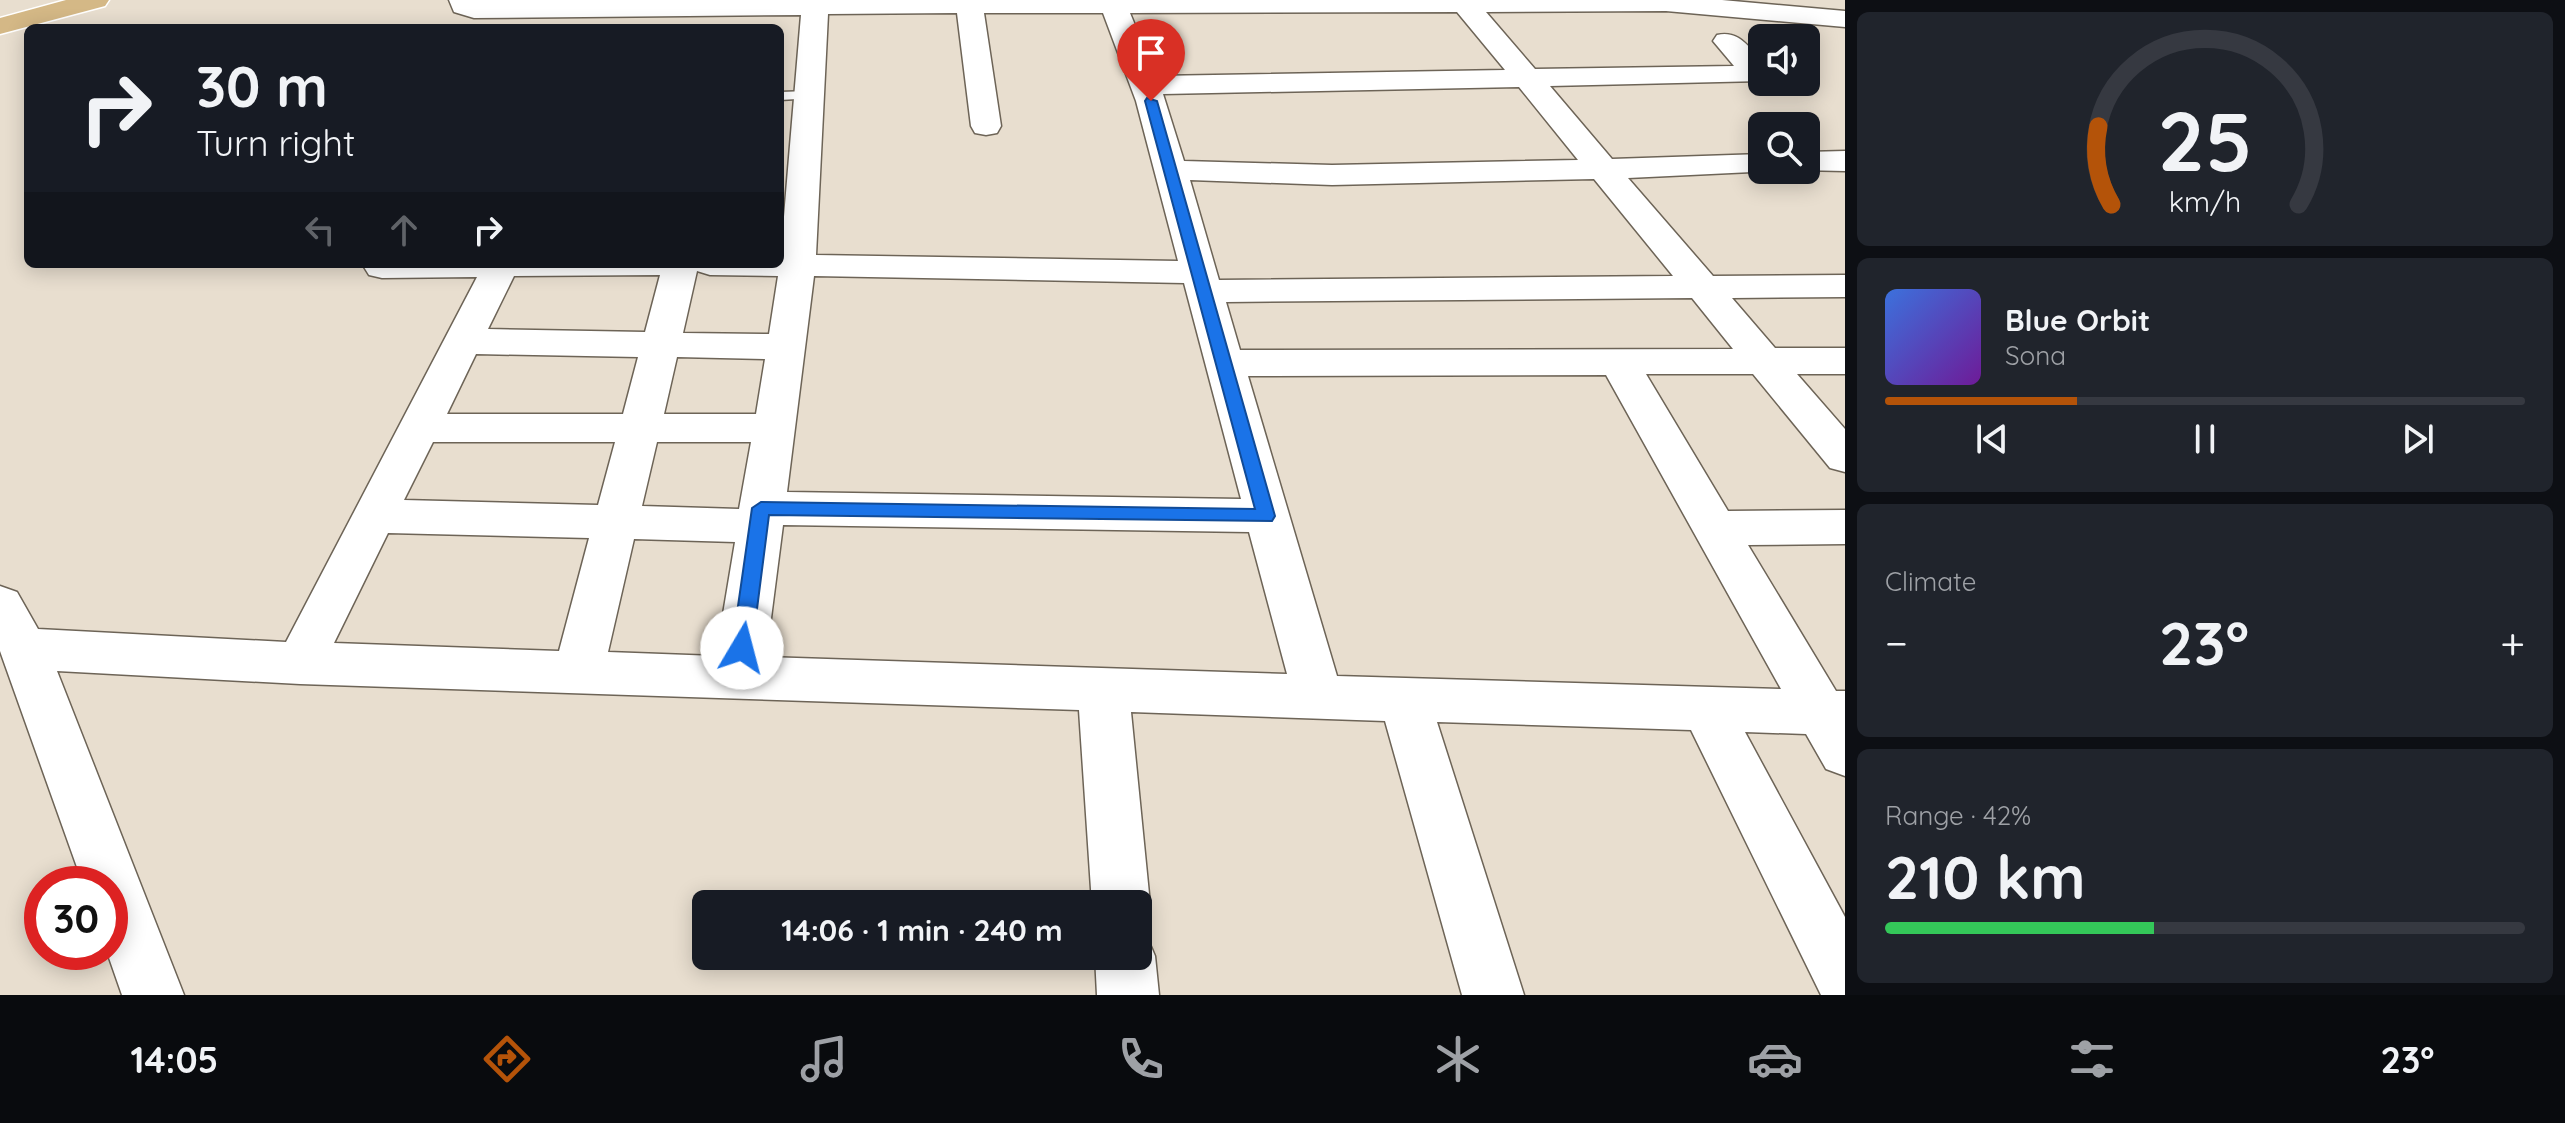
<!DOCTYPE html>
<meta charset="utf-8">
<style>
:root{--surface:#171b24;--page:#20242c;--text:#f1f3f6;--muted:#9ea1a6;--line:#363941;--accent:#b45309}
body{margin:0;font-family:Quicksand,sans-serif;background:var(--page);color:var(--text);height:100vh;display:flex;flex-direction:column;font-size:30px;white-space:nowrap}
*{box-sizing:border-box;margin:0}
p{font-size:26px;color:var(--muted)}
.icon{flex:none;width:44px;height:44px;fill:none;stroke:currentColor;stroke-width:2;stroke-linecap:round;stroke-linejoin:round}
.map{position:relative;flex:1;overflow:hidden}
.panel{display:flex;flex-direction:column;gap:12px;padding:12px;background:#0d0f14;width:720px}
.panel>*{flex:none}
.hud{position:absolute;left:24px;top:24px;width:760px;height:244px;border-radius:12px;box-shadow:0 4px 20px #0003;background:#171b24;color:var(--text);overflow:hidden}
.tools{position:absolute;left:1748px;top:24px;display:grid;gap:16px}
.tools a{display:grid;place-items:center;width:72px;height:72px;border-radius:12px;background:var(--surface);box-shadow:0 4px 20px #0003;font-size:40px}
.speed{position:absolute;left:24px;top:866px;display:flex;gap:16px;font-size:40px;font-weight:700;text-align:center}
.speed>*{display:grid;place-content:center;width:104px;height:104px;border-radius:50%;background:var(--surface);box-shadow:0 4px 20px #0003;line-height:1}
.speed .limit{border:12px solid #d22;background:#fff;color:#111}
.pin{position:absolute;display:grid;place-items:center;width:68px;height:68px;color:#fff;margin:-82px -34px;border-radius:50% 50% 50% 0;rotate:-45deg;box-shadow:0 0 8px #0007}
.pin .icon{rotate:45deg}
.me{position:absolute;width:88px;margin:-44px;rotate:8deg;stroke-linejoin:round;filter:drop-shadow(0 0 6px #0008)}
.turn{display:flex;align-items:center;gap:28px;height:168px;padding:0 40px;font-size:36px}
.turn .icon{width:104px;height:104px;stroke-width:2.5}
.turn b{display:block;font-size:56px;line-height:68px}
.lanes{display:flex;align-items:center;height:76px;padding:0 40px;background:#0003;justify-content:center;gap:40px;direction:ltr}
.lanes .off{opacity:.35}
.big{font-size:60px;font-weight:700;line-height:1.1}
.panel .tile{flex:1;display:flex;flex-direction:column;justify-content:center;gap:12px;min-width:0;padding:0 28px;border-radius:12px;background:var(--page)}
.panel .dial{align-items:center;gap:0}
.dial svg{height:208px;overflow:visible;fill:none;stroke:var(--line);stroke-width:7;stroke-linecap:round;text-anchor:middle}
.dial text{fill:var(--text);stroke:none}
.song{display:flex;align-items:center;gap:24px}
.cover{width:96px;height:96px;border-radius:12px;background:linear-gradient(135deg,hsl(220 70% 55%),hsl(280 70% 35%))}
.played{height:8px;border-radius:4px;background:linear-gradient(90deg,var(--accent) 30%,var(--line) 30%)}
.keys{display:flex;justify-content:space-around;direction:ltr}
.heat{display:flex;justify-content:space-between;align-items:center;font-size:44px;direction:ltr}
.charge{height:12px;border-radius:6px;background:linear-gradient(90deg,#34c759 42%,var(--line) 0)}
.trip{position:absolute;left:692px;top:890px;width:460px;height:80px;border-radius:12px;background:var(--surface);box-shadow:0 4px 20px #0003;font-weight:700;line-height:80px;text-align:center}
.tab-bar{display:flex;height:128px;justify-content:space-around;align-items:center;background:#090b0e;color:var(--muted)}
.tab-bar .icon{width:56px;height:56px}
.tab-bar .on{color:var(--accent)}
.tab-bar b{font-size:36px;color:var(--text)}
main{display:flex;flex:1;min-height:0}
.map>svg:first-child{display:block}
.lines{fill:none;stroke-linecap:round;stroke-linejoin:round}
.lane-casing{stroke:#6d6457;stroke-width:3}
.street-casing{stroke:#6d6457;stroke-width:3}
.primary-casing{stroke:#fff;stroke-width:3}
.lane{fill:#fff;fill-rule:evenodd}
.street{fill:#fff;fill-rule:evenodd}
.primary{fill:#d4b886;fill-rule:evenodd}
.route{fill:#1a73e8;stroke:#114b97;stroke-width:2}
</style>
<main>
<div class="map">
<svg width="1845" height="995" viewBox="0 0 1845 995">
<rect width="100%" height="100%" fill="#e8decf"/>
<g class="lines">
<defs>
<path id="lane" d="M809 91 816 95 814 98 780 100V92Z"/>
<path id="street" d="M449 0H1722L1845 11V27L1666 11 1486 12 1535 69 1734 66 1713 41 1717 35C1739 30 1748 47 1762 61V81L1550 86 1612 159 1762 154V170L1773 171 1628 178 1713 276 1845 275V297L1732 298 1775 348H1845V374H1797L1845 429V472L1830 468 1753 374H1646L1728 511 1845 510V544L1748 545 1836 691H1845V776L1826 769 1806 734 1745 732 1845 917V995H1821L1691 730 1437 722 1524 995H1462L1385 721 1131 712 1150 904 1142 924 1138 925V904H1092L1079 710 300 684 57 671 184 995H122L107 952H110V884H83L0 651V586L17 592 38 629 286 642 477 277 382 278 369 275 364 267 366 264H780L801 15 474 18 454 12ZM1457 12 1505 70 1156 76 1130 13ZM957 13 971 126 975 133 986 135 997 133 1001 126 984 13H1103L1136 101 1178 261 816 255 828 14ZM1519 87 1578 160 1332 165 1184 161 1163 94ZM1594 179 1673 276 1219 280 1190 180 1332 185ZM697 271 710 275 778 276 769 334 683 333ZM660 275 645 332 488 329 514 276ZM814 276 1184 283 1241 499 787 492ZM1692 298 1733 349 1240 350 1226 302ZM476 354 638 357 623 414H447ZM677 357 765 359 756 414H664ZM1606 375 1781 689 1337 676 1248 376ZM433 442H615L598 505 404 500ZM657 442H751L739 509 642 506ZM783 525 1249 532 1287 674 766 657ZM388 533 589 538 559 651 334 643ZM634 539 735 542 716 656 608 652Z
M1845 151V171L1799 170H1806V152Z
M1138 931 1146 935 1155 956 1159 995H1097L1095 956H1138Z"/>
<path id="primary" d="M66 0H109L105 6 0 34V18Z"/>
</defs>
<use href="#lane" class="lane-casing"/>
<use href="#street" class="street-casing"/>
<use href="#primary" class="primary-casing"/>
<use href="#lane" class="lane"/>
<use href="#street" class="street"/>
<use href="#primary" class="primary"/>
</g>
<path class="route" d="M1147 98 1157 101 1275 516 1272 521 769 515 752 648 749 654 742 656 735 654 732 648 752 508 761 502 1255 509 1145 101Z"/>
</svg>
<div class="tools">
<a><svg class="icon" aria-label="sound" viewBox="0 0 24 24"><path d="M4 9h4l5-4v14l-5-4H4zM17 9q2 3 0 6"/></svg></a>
<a><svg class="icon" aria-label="search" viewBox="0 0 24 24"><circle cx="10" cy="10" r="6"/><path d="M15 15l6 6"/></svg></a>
</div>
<div class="speed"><div class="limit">30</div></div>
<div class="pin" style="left:1151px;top:101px;background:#d93025"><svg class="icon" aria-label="arrive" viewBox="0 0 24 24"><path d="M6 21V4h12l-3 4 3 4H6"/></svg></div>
<svg class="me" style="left:742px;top:648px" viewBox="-20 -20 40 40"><circle r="19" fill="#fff"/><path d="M0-13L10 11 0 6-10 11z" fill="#1a73e8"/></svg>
<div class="trip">14:06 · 1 min · 240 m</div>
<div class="hud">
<div class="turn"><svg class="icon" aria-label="right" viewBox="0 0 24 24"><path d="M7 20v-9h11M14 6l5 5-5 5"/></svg><div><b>30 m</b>Turn right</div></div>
<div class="lanes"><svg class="icon off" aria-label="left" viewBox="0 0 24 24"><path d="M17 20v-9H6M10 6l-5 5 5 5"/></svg><svg class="icon off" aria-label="ahead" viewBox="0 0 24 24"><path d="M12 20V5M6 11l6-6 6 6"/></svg><svg class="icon" aria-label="right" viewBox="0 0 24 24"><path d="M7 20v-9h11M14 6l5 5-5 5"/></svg></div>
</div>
</div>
<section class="panel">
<div class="tile dial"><svg viewBox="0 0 100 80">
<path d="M14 69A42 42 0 1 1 86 69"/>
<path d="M14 69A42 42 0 0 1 9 39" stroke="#b45309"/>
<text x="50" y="56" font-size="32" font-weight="700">25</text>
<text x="50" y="72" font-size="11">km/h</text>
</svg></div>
<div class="tile">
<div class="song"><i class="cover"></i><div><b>Blue Orbit</b><p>Sona</p></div></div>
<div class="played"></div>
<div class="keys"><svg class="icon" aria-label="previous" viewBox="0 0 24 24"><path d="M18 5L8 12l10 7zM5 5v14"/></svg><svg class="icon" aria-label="pause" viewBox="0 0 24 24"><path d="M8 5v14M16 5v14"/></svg><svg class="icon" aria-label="next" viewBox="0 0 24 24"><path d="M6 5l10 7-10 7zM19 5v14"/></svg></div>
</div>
<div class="tile"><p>Climate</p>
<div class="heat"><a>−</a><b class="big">23°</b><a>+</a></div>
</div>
<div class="tile"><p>Range · 42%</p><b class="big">210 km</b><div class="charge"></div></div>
</section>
</main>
<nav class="tab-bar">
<b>14:05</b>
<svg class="icon on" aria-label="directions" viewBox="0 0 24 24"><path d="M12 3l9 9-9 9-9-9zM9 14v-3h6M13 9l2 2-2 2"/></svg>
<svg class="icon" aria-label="music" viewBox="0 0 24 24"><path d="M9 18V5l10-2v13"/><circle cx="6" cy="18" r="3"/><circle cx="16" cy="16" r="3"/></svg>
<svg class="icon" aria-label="phone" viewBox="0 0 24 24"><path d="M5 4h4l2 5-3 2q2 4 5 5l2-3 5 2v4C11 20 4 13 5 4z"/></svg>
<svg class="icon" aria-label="climate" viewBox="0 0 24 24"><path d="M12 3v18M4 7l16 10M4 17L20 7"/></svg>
<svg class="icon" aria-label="car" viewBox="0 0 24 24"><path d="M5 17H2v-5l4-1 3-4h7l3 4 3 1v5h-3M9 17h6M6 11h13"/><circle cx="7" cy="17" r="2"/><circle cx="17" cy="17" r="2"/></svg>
<svg class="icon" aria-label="filters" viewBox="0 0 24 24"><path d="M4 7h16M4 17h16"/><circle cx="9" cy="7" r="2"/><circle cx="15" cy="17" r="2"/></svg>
<b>23°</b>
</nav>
